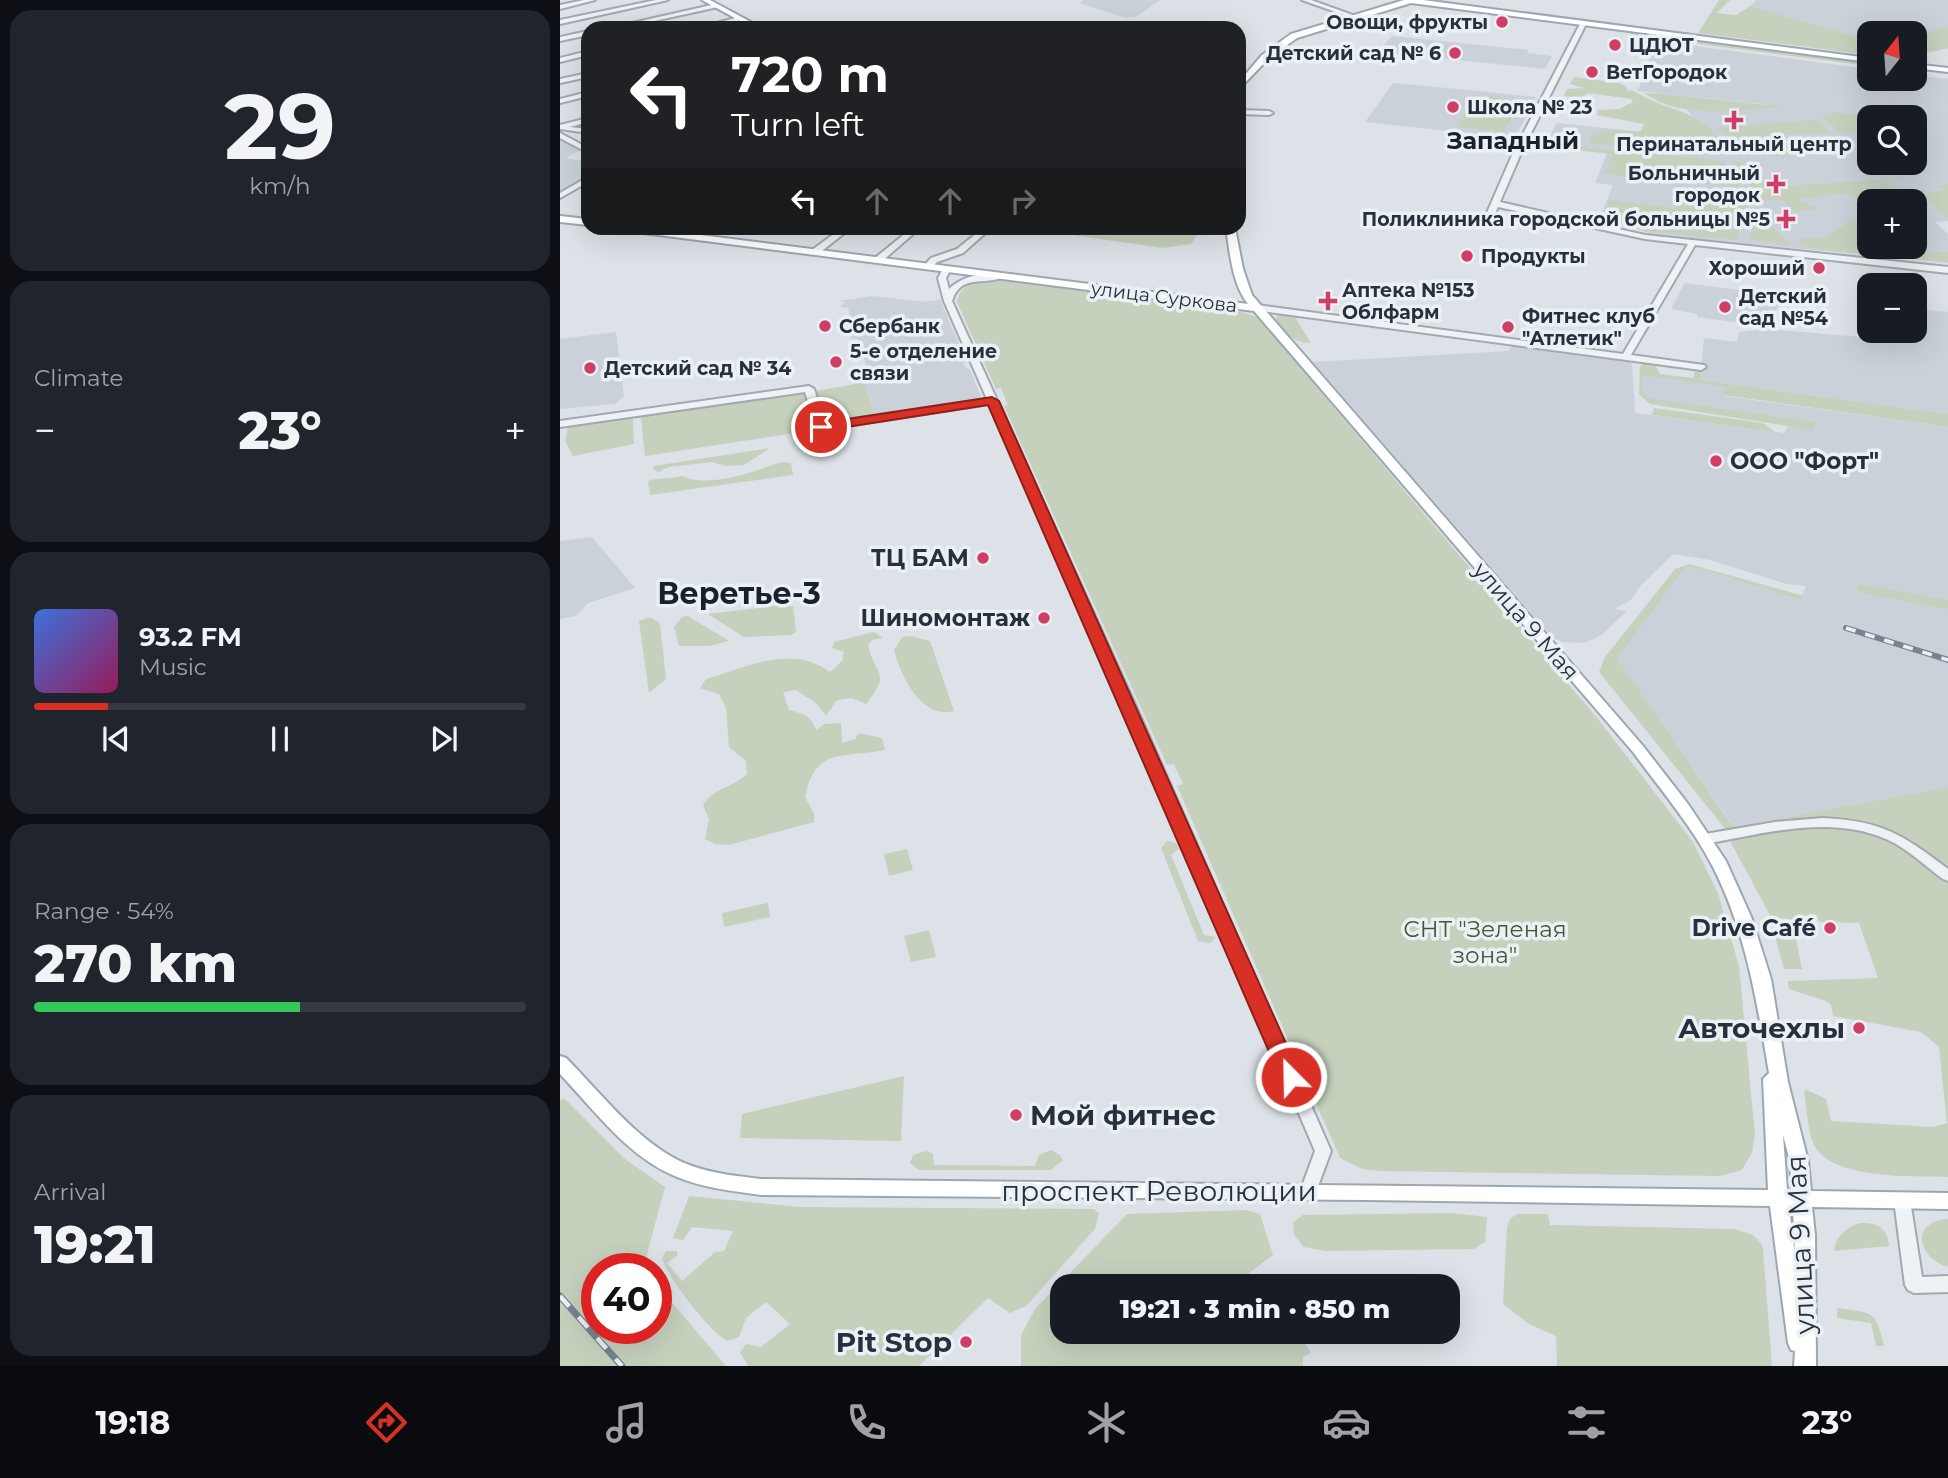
<!DOCTYPE html>
<meta charset="utf-8">
<style>
:root{--surface:#171b24;--page:#20242c;--text:#f1f3f6;--muted:#9ea1a6;--line:#363941;--accent:#d93025}
body{margin:0;font-family:Montserrat,sans-serif;background:var(--page);color:var(--text);height:100vh;display:flex;flex-direction:column;font-size:26px;white-space:nowrap}
*{box-sizing:border-box;margin:0}
p{font-size:23px;color:var(--muted)}
.icon{flex:none;width:38px;height:38px;fill:none;stroke:currentColor;stroke-width:2;stroke-linecap:round;stroke-linejoin:round}
.map{position:relative;flex:1;overflow:hidden}
.details{display:flex;flex-direction:column;gap:10px;padding:10px;background:#0d0f14;width:560px}
.details>*{flex:none}
.guide{position:absolute;left:21px;top:21px;width:665px;height:214px;border-radius:21px;box-shadow:0 7px 28px #0002;background:#202124;color:#fff;overflow:hidden}
.needle{width:46px;rotate:17deg}
.fabs{position:absolute;left:1297px;top:21px;display:grid;gap:14px}
.fabs a{display:grid;place-items:center;width:70px;height:70px;border-radius:14px;background:var(--surface);box-shadow:0 7px 28px #0002;font-size:35px}
.speed{position:absolute;left:21px;top:1253px;display:flex;gap:14px;font-size:35px;font-weight:700;text-align:center}
.speed>*{display:grid;place-content:center;width:91px;height:91px;border-radius:50%;background:var(--surface);box-shadow:0 7px 28px #0002;line-height:1}
.speed .limit{border:10px solid #d22;background:#fff;color:#111}
.pin{position:absolute;display:grid;place-items:center;width:60px;height:60px;color:#fff;margin:-30px;border:4px solid #fff;border-radius:50%;box-shadow:0 2px 7px #0007}
.me{position:absolute;width:77px;margin:-38px;rotate:337deg;stroke-linejoin:round;filter:drop-shadow(0 0 5px #0008)}
.turn{display:flex;align-items:center;gap:24px;height:147px;padding:0 35px;font-size:32px}
.turn .icon{width:91px;height:91px;stroke-width:2.5}
.turn b{display:block;font-size:49px;line-height:60px}
.lanes{display:flex;align-items:center;height:66px;padding:0 35px;background:#0003;justify-content:center;gap:35px;direction:ltr}
.lanes .off{opacity:.35}
.big{font-size:52px;font-weight:800;line-height:1.1}
.details .widget{flex:1;display:flex;flex-direction:column;justify-content:center;gap:10px;min-width:0;padding:0 24px;border-radius:21px;background:var(--page)}
.details .dial{align-items:center;gap:0}
.dial b{font-size:91px;line-height:1}
.song{display:flex;align-items:center;gap:21px}
.cover{width:84px;height:84px;border-radius:10px;background:linear-gradient(135deg,hsl(220 70% 55%),hsl(330 70% 35%))}
.played{height:7px;border-radius:4px;background:linear-gradient(90deg,var(--accent) 15%,var(--line) 15%)}
.keys{display:flex;justify-content:space-around;direction:ltr}
.heat{display:flex;justify-content:space-between;align-items:center;font-size:38px;direction:ltr}
.charge{height:10px;border-radius:5px;background:linear-gradient(90deg,#34c759 54%,var(--line) 0)}
.trip{position:absolute;left:490px;top:1274px;width:410px;height:70px;border-radius:21px;background:var(--surface);box-shadow:0 7px 28px #0002;font-weight:800;line-height:70px;text-align:center}
.menu{display:flex;height:112px;justify-content:space-around;align-items:center;background:#090b0e;color:var(--muted)}
.menu .icon{width:49px;height:49px}
.menu .selected{color:var(--accent)}
.menu b{font-size:32px;color:var(--text)}
main{display:flex;flex:1;min-height:0}
.map>svg:first-child{display:block}
.built{fill:#cad1d8;fill-rule:evenodd}
.green{fill:#c5d1bd}
.lines{fill:none;stroke-linecap:round;stroke-linejoin:round}
.minor-casing{stroke:#a2a9b1;stroke-width:4}
.major-casing{stroke:#9ca7b2;stroke-width:4}
.minor{fill:#eff2f5;fill-rule:evenodd}
.major{fill:#fff;fill-rule:evenodd}
.rail-far1-casing{stroke:#768390;stroke-width:6}
.rail-casing{stroke:#768390;stroke-width:7}
.rail-far1{stroke:#ebf0f4;stroke-width:3.5;stroke-dasharray:10;stroke-linecap:butt}
.rail{stroke:#ebf0f4;stroke-width:4.5;stroke-dasharray:14;stroke-linecap:butt}
.route{fill:#d93025;stroke:#8d1f18;stroke-width:2}
.poi-dot{fill:#ce3e67;stroke:#ebf0f4;stroke-width:2.5}
.labels{text-anchor:middle;dominant-baseline:central;stroke-width:7;stroke-linejoin:round;paint-order:stroke}
.far-poi-label{font-size:19px;font-weight:bold;fill:#26313d;stroke:#ebf0f4;text-anchor:start}
.far-street-label{font-size:19px;fill:#26313d;stroke:#ebf0f4}
.poi-label{font-size:23px;font-weight:bold;fill:#26313d;stroke:#ebf0f4;text-anchor:end}
.street-label{font-size:23px;fill:#26313d;stroke:#ebf0f4}
.park-label{font-size:23px;fill:#3f5933;stroke:#ebf0f4}
.far-district-label{font-size:24px;font-weight:bold;fill:#18222d;stroke:#ebf0f4}
.near-poi-label{font-size:28px;font-weight:bold;fill:#26313d;stroke:#ebf0f4;text-anchor:end}
.near-street-label{font-size:28px;fill:#26313d;stroke:#ebf0f4}
.district-label{font-size:30px;font-weight:bold;fill:#18222d;stroke:#ebf0f4}
</style>
<main>
<section class="details">
<div class="widget dial"><b>29</b><p>km/h</p></div>
<div class="widget"><p>Climate</p>
<div class="heat"><a>−</a><b class="big">23°</b><a>+</a></div>
</div>
<div class="widget">
<div class="song"><i class="cover"></i><div><b>93.2 FM</b><p>Music</p></div></div>
<div class="played"></div>
<div class="keys"><svg class="icon" aria-label="previous" viewBox="0 0 24 24"><path d="M18 5L8 12l10 7zM5 5v14"/></svg><svg class="icon" aria-label="pause" viewBox="0 0 24 24"><path d="M8 5v14M16 5v14"/></svg><svg class="icon" aria-label="next" viewBox="0 0 24 24"><path d="M6 5l10 7-10 7zM19 5v14"/></svg></div>
</div>
<div class="widget"><p>Range · 54%</p><b class="big">270 km</b><div class="charge"></div></div>
<div class="widget"><p>Arrival</p><b class="big">19:21</b></div>
</section>
<div class="map">
<svg width="1388" height="1366" viewBox="0 0 1388 1366">
<rect width="100%" height="100%" fill="#dce2e7"/>
<path class="built" d="M523 0H601L575 17 565 18 520 3Z
M1197 0H1388V26L1355 36 1354 33H1309V40L1190 6Z
M832 36 968 50 967 53 992 56 985 69 818 52Z
M1096 41 1309 69V79H1354L1355 75 1388 79V221L1375 222 1388 234V263L1089 234 1042 213 1053 185 1035 183 1048 151 987 145 996 123 1075 131 1073 146 1164 154 1127 110 1210 105 1078 91ZM1309 117H1354V163H1309ZM1309 201H1354V247H1309Z
M833 83 908 90 976 97 955 138 805 122Z
M0 136 22 149 6 158 28 162V175L0 192Z
M1125 283 1226 296 1204 326 1137 317V314L1111 309Z
M313 296 365 302 380 300 406 360 403 365 410 370 422 399 329 415 315 414 303 379 306 373 301 368 306 365 298 339 291 338 293 333 288 331 294 328 288 308 280 307 285 302 278 301Z
M1355 309 1388 312V414L1140 380 1144 338 1177 342 1179 332 1206 329 1302 337 1309 319V331H1354Z
M56 332 64 397 55 404 0 409V339Z
M953 342 1069 359 1072 364 1075 413 1224 433 1228 426 1254 429V422L1086 398 1081 388 1085 376 1165 387 1164 396 1388 427V787L1174 827 1056 658 1127 565 1241 600 1246 586 1227 584 1150 560 1113 554 1080 586 1071 600 1054 609 1067 611 1042 635 1025 643 1002 642 992 637 753 362 949 351Z
M32 537 75 588 28 603 16 616 0 619V541Z"/>
<path class="green" d="M1159 0H1170L1157 13 1176 15 1190 6 1309 40V55L1138 33Z
M1388 26V48L1362 54 1358 61H1355V36Z
M1071 33 1309 63V66L1069 35Z
M1014 77 1059 83 1067 87V91L1072 90C1112 115 1138 105 1169 151H1151L1152 146 1145 143 1133 146 1137 150 1125 152 1029 143 1030 137C1046 126 1062 133 1081 131L1084 124 1037 115 1038 110 1059 109 1073 102 1071 99 1028 93 1021 98 1004 96 1007 89 1024 88 1010 84Z
M1084 93 1104 94 1225 107C1180 109 1123 121 1084 93Z
M916 95 961 100 944 132 897 127Z
M1270 112 1320 117H1309V131L1281 133 1261 116 1271 115Z
M1253 120 1260 122 1270 133 1170 137 1156 128Z
M1273 136 1279 137 1292 151 1218 156 1179 149 1247 144 1244 140Z
M991 144 1157 160 1165 164 1180 187 1121 182 1124 175 1133 171 1083 165 1076 166 1073 177 1045 174 1052 154 988 147Z
M1172 161 1182 162 1210 187 1320 180 1330 183 1352 201H1309V207H1304L1288 193 1237 199 1259 209 1235 212 1223 200 1203 201Z
M1388 184V220L1356 187 1369 192 1384 191 1380 185Z
M1119 192 1161 196 1163 201H1180L1187 206 1176 240 1087 231 1043 219 1049 200 1112 208 1117 204Z
M1200 216 1232 245 1189 240 1195 217Z
M1305 219 1309 221V247H1354L1355 235 1366 242 1359 247 1371 252H1388V262L1242 247 1238 243 1241 239 1261 238 1294 220 1299 223 1297 220Z
M480 228 641 229 631 244 603 248 477 230Z
M441 280 681 312 697 317 1038 719 1133 842 1158 893 1179 966 1195 1135 1192 1153 1182 1170 1160 1176 819 1171 802 1169 780 1158 617 786 623 784 614 764 607 765 444 406 448 405 441 388 436 389 397 302C400 282 423 279 441 280Z
M721 313 952 344 740 317 736 319 751 343C732 343 726 332 715 319Z
M1094 362 1100 374 1133 378 1136 368 1141 369 1140 380 1388 414V427L1163 395 1165 387 1085 376 1081 388 1087 398 1255 422 1253 430 1090 404 1079 394 1080 367 1084 363Z
M303 379 315 416 264 422 255 391 291 385Z
M241 392 246 394 255 430 85 456 81 418 84 415Z
M1094 408 1203 423 1215 432 1092 415Z
M67 417 73 419 74 444 13 456 5 441 8 427Z
M210 448 184 465 165 466 152 462 109 467 98 472 93 469 94 466Z
M221 462 231 463 233 475 90 495 88 481C101 477 110 479 122 476 148 489 195 471 221 462Z
M1129 564 1244 596 1241 600 1127 565 1057 658 1169 821 1174 827 1388 787V873L1343 841 1286 822 1167 831 1039 672 1045 657 1115 569Z
M1299 584 1388 600V609L1302 593 1296 589Z
M224 605 233 606 236 632 231 635 184 637 148 614Z
M128 616 169 641 149 646H119L114 627 122 617Z
M90 617 100 623 106 679 89 693 79 621Z
M314 632 323 638 312 640 308 645C315 677 332 670 306 704L292 698 277 700 266 716 256 703 236 690 223 692 229 710C242 713 252 716 256 730L264 724 281 723 282 743 295 739 299 733 322 738 325 750C284 759 256 745 245 797L254 814V822L169 845 155 844 145 839 149 819 143 805C156 786 171 789 187 774L186 761 169 747 166 708 159 694 140 688 146 679C185 668 232 643 270 672L282 661 284 652 272 648 274 642Z
M350 636 370 641 394 711C361 720 340 674 334 650L342 637Z
M1262 826C1322 828 1341 847 1388 880V1177C1355 1176 1271 1180 1254 1145 1247 1130 1247 1108 1244 1091L1247 1090 1266 1099 1271 1121 1373 1127 1387 1123 1379 1047 1361 1032 1273 1016 1271 1005 1266 1001 1229 989 1228 981 1318 978 1299 923 1259 922 1258 918 1242 915 1238 920 1211 917 1169 839Z
M607 841 616 843 619 849 611 855 644 935 656 937 650 943 638 941 601 848Z
M347 849 353 870 329 876 324 854Z
M208 903 210 917 164 927 162 913Z
M369 930 376 957 351 962 344 936Z
M1219 930 1235 934 1242 969H1224L1214 932Z
M344 1076 341 1141 180 1138 182 1114Z
M4 1098 65 1159 105 1187 87 1254 88 1269H37V1328H96V1284L166 1366H0V1101Z
M491 1150 500 1155 503 1160 491 1170H359L350 1163 353 1155 366 1151 373 1154 374 1165 475 1166 479 1155Z
M129 1196 241 1207 534 1209 539 1213 535 1229 466 1306 450 1313 428 1298 359 1366H188L180 1352 186 1344 201 1347 230 1324 206 1302 186 1318 179 1337 167 1341C149 1331 107 1277 102 1258L106 1251H117V1256L107 1263 122 1281 155 1252 164 1251 173 1231 132 1227 123 1240 113 1238Z
M686 1210 700 1214 713 1255 688 1274 694 1286H502V1332H737L751 1353 743 1357V1366H461V1335L475 1309 567 1214Z
M891 1213 927 1217 925 1242 914 1249 765 1251 743 1247 734 1234 733 1222 743 1215Z
M957 1214H988L990 1225 1174 1229 1193 1235 1201 1243 1203 1250 1212 1366H997L996 1336 969 1324 943 1304 947 1227 951 1218Z
M1388 1219V1267C1358 1258 1349 1222 1388 1219Z
M1300 1223C1318 1222 1327 1228 1329 1246L1274 1251C1275 1237 1287 1227 1300 1223Z
M1277 1308C1312 1313 1316 1309 1324 1346H1316L1311 1323 1277 1318Z"/>
<g class="lines">
<defs>
<path id="minor" d="M24 0H35L0 9V5Z
M96 0H108L0 24V20Z
M742 0H751L798 17 793 18Z
M156 4 158 7 62 28H50Z
M179 17 181 20 149 28H138Z
M1023 22 1026 24 961 153 940 202 1085 235 1388 267V273L1135 245 1071 355 1144 365 1146 367 1141 370 694 310V306L697 305 1063 354 1128 244 1085 239 938 207 933 217 926 215 953 153 1020 24Z
M28 31V35L0 41V37Z
M28 51V55L0 62V58Z
M28 73V77L0 83V79Z
M28 92V96L0 103V99Z
M679 110 709 111 713 113 709 115 679 114Z
M28 118V122L10 127 28 129V133L0 129V125Z
M0 133 28 148V153L0 138Z
M28 177V182L0 198V193Z
M282 228H291L258 254H252V250Z
M352 228H360L321 262H315V258Z
M423 228H431L403 253 377 262 370 269 363 267 371 258 397 249Z
M384 267 391 269 386 278 389 289C401 277 428 269 443 277 425 286 401 273 392 301L578 711 771 1151 754 1197 748 1199 742 1197 740 1192 755 1151 566 711 429 404 261 430 256 427 245 392 0 427V421L249 386 254 389 265 423 427 399 384 301 378 278Z
M1263 818C1322 821 1342 834 1388 869V881L1383 879C1365 866 1347 848 1326 839 1269 814 1203 834 1145 844L1140 842 1138 839 1140 836 1145 834 1215 822Z
M1342 1193 1348 1195 1350 1200 1362 1277 1388 1276V1292L1354 1293 1348 1290 1345 1285 1334 1200 1336 1195Z"/>
<path id="major" d="M142 0H150L202 28H193Z
M844 0H863L1309 58V62L851 3 737 38 708 59 679 89V82L702 55 731 34Z
M1354 64 1388 68V72L1354 68Z
M0 216 28 219V225L0 222Z
M62 228H85L688 304C672 284 670 253 666 228H675L683 269 692 295 1083 746 1128 804 1166 861 1192 919 1211 979 1228 1082 1248 1161 1251 1191 1388 1193V1209L1252 1207 1255 1235 1256 1366H1234L1235 1351 1231 1350 1228 1343 1210 1206 807 1200 201 1195C172 1191 144 1188 117 1177 69 1158 35 1111 0 1074V1056L6 1058C42 1094 83 1149 132 1166 154 1174 178 1176 201 1179L1208 1190 1203 1079 1209 1073C1197 1002 1186 932 1153 867 1132 826 1100 789 1073 752L694 311 67 231ZM1223 1135 1230 1161 1232 1191 1227 1190ZM1229 1207H1233L1235 1256Z"/>
</defs>
<use href="#minor" class="minor-casing"/>
<use href="#major" class="major-casing"/>
<use href="#minor" class="minor"/>
<use href="#major" class="major"/>
<defs>
<path id="rail-far1" d="M1286 628 1388 660"/>
<path id="rail" d="M0 1296 62 1366"/>
</defs>
<use href="#rail-far1" class="rail-far1-casing"/>
<use href="#rail" class="rail-casing"/>
<use href="#rail-far1" class="rail-far1"/>
<use href="#rail" class="rail"/>
</g>
<path class="route" d="M432 397 439 401 741 1077 738 1083H723L720 1077 428 405 261 431 254 427 261 423Z"/>
<g class="poi-dot">
<circle cx="942" cy="22" r="7"/>
<circle cx="1055" cy="45" r="7"/>
<circle cx="895" cy="53" r="7"/>
<circle cx="1032" cy="72" r="7"/>
<circle cx="893" cy="107" r="7"/>
<path d="M1170.5 109.5h7v7h7v7h-7v7h-7v-7h-7v-7h7z"/>
<path d="M1212.5 173.5h7v7h7v7h-7v7h-7v-7h-7v-7h7z"/>
<path d="M1222.5 208.5h7v7h7v7h-7v7h-7v-7h-7v-7h7z"/>
<circle cx="907" cy="256" r="7"/>
<circle cx="1259" cy="268" r="7"/>
<path d="M764.5 290.5h7v7h7v7h-7v7h-7v-7h-7v-7h7z"/>
<circle cx="1165" cy="307" r="7"/>
<circle cx="265" cy="326" r="7"/>
<circle cx="948" cy="327" r="7"/>
<circle cx="276" cy="362" r="7"/>
<circle cx="30" cy="368" r="7"/>
<circle cx="1156" cy="461" r="7"/>
<circle cx="423" cy="558" r="7"/>
<circle cx="484" cy="618" r="7"/>
<circle cx="1270" cy="928" r="7"/>
<circle cx="1299" cy="1028" r="7"/>
<circle cx="456" cy="1115" r="7"/>
<circle cx="406" cy="1342" r="7"/>
</g>
<g class="labels">
<g class="far-poi-label">
<text x="928" y="22" text-anchor="end">Овощи, фрукты</text>
<text x="1069" y="45">ЦДЮТ</text>
<text x="881" y="53" text-anchor="end">Детский сад № 6</text>
<text x="1046" y="72">ВетГородок</text>
<text x="907" y="107">Школа № 23</text>
<text x="1174" y="144" text-anchor="middle">Перинатальный центр</text>
<text x="1200" y="173" text-anchor="end">Больничный<tspan x="1200" dy="22">городок</tspan></text>
<text x="1210" y="219" text-anchor="end">Поликлиника городской больницы №5</text>
<text x="921" y="256">Продукты</text>
<text x="1245" y="268" text-anchor="end">Хороший</text>
<text x="782" y="290">Аптека №153<tspan x="782" dy="22">Облфарм</tspan></text>
<text x="1179" y="296">Детский<tspan x="1179" dy="22">сад №54</tspan></text>
<text x="962" y="316">Фитнес клуб<tspan x="962" dy="22">"Атлетик"</tspan></text>
<text x="279" y="326">Сбербанк</text>
<text x="290" y="351">5-е отделение<tspan x="290" dy="22">связи</tspan></text>
<text x="44" y="368">Детский сад № 34</text>
</g>
<g class="far-street-label">
<text transform="translate(604 297) rotate(7)">улица Суркова</text>
</g>
<g class="poi-label">
<text x="1170" y="461" text-anchor="start">ООО "Форт"</text>
<text x="409" y="558">ТЦ БАМ</text>
<text x="470" y="618">Шиномонтаж</text>
<text x="1256" y="928">Drive Café</text>
</g>
<g class="street-label">
<text transform="translate(966 621) rotate(49)">улица 9 Мая</text>
</g>
<g class="park-label">
<text x="925" y="929">СНТ "Зеленая<tspan x="925" dy="26">зона"</tspan></text>
</g>
<g class="far-district-label">
<text x="953" y="140">Западный</text>
</g>
<g class="near-poi-label">
<text x="1285" y="1028">Авточехлы</text>
<text x="470" y="1115" text-anchor="start">Мой фитнес</text>
<text x="392" y="1342">Pit Stop</text>
</g>
<g class="near-street-label">
<text x="599" y="1191">проспект Революции</text>
<text transform="translate(1240 1245) rotate(-93)">улица 9 Мая</text>
</g>
<g class="district-label">
<text x="179" y="593">Веретье-3</text>
</g>
</g>
</svg>
<div class="fabs">
<a><svg class="needle" viewBox="-14 -14 28 28"><path d="M0-13l5 13h-10z" fill="#e53935"/><path d="M0 13l5-13h-10z" fill="#9ea1a6"/></svg></a>
<a><svg class="icon" aria-label="search" viewBox="0 0 24 24"><circle cx="10" cy="10" r="6"/><path d="M15 15l6 6"/></svg></a>
<a>+</a>
<a>−</a>
</div>
<div class="speed"><div class="limit">40</div></div>
<div class="pin" style="left:261px;top:427px;background:#d93025"><svg class="icon" aria-label="arrive" viewBox="0 0 24 24"><path d="M6 21V4h12l-3 4 3 4H6"/></svg></div>
<svg class="me" style="left:731px;top:1077px" viewBox="-20 -20 40 40"><circle r="17" fill="#d93025" stroke="#fff" stroke-width="3"/><path d="M0-11L8 9 0 5-8 9z" fill="#fff"/></svg>
<div class="trip">19:21 · 3 min · 850 m</div>
<div class="guide">
<div class="turn"><svg class="icon" aria-label="left" viewBox="0 0 24 24"><path d="M17 20v-9H6M10 6l-5 5 5 5"/></svg><div><b>720 m</b>Turn left</div></div>
<div class="lanes"><svg class="icon" aria-label="left" viewBox="0 0 24 24"><path d="M17 20v-9H6M10 6l-5 5 5 5"/></svg><svg class="icon off" aria-label="ahead" viewBox="0 0 24 24"><path d="M12 20V5M6 11l6-6 6 6"/></svg><svg class="icon off" aria-label="ahead" viewBox="0 0 24 24"><path d="M12 20V5M6 11l6-6 6 6"/></svg><svg class="icon off" aria-label="right" viewBox="0 0 24 24"><path d="M7 20v-9h11M14 6l5 5-5 5"/></svg></div>
</div>
</div>
</main>
<nav class="menu">
<b>19:18</b>
<svg class="icon selected" aria-label="directions" viewBox="0 0 24 24"><path d="M12 3l9 9-9 9-9-9zM9 14v-3h6M13 9l2 2-2 2"/></svg>
<svg class="icon" aria-label="music" viewBox="0 0 24 24"><path d="M9 18V5l10-2v13"/><circle cx="6" cy="18" r="3"/><circle cx="16" cy="16" r="3"/></svg>
<svg class="icon" aria-label="phone" viewBox="0 0 24 24"><path d="M5 4h4l2 5-3 2q2 4 5 5l2-3 5 2v4C11 20 4 13 5 4z"/></svg>
<svg class="icon" aria-label="climate" viewBox="0 0 24 24"><path d="M12 3v18M4 7l16 10M4 17L20 7"/></svg>
<svg class="icon" aria-label="car" viewBox="0 0 24 24"><path d="M5 17H2v-5l4-1 3-4h7l3 4 3 1v5h-3M9 17h6M6 11h13"/><circle cx="7" cy="17" r="2"/><circle cx="17" cy="17" r="2"/></svg>
<svg class="icon" aria-label="filters" viewBox="0 0 24 24"><path d="M4 7h16M4 17h16"/><circle cx="9" cy="7" r="2"/><circle cx="15" cy="17" r="2"/></svg>
<b>23°</b>
</nav>
